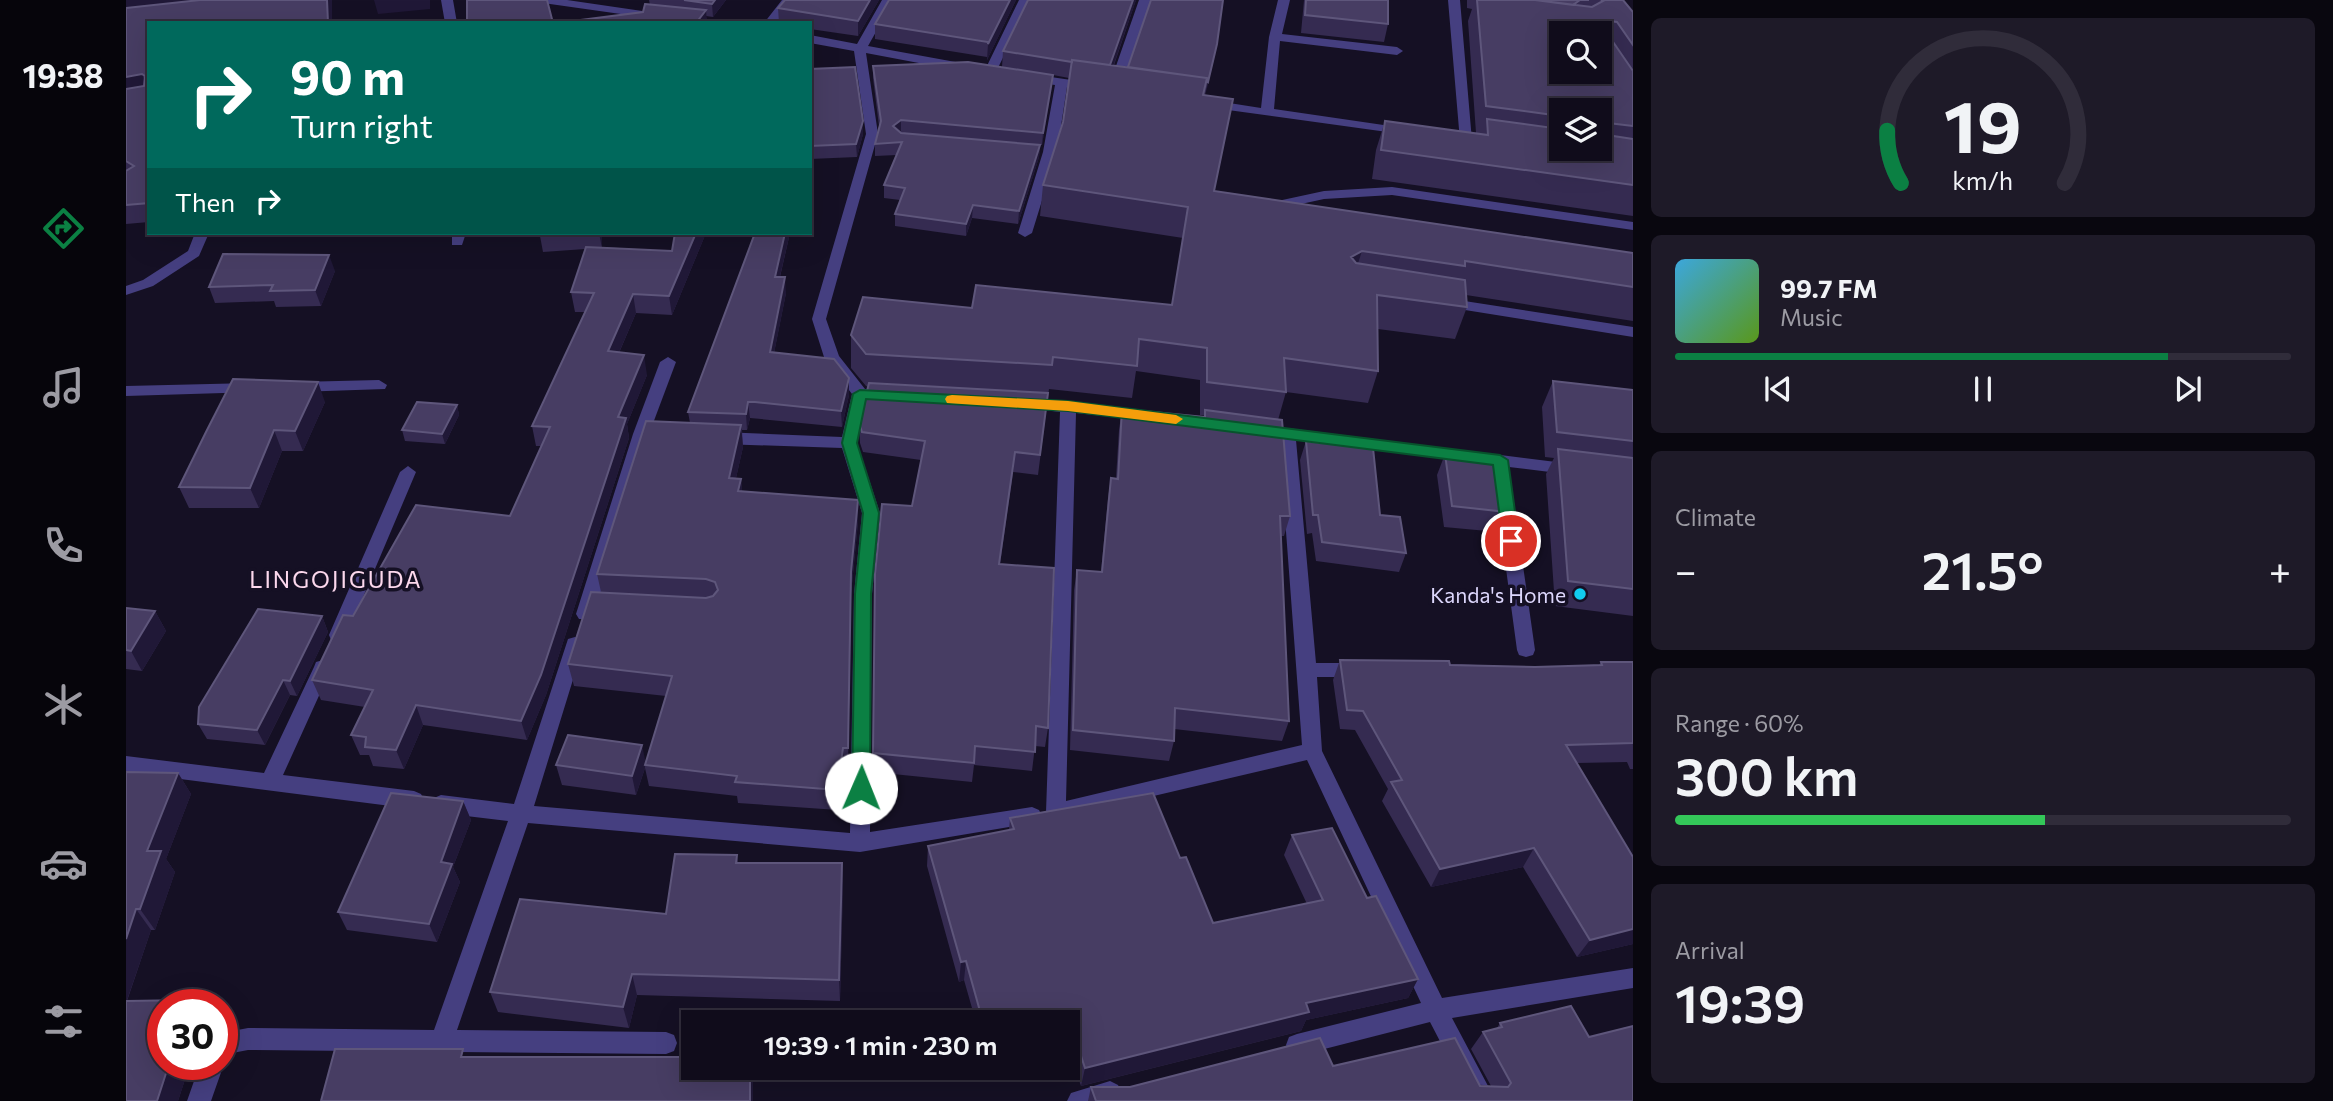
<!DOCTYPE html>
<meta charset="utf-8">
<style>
:root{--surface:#100c1b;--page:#1e1a28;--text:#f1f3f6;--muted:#9c9ba3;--line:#302c3a;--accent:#0b8043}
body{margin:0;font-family:Commissioner,sans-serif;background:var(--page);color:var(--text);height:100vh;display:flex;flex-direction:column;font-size:26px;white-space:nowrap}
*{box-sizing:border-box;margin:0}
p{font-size:23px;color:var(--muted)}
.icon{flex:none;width:38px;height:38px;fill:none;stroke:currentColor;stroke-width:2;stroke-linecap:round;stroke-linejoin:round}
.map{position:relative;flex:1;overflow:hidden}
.sheet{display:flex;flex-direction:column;gap:18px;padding:18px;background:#09070f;width:700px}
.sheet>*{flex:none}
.guide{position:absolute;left:21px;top:21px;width:665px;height:214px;border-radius:0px;box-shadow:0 7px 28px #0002,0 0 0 2px var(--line);background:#00695c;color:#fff;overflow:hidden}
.tools{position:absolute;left:1423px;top:21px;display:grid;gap:14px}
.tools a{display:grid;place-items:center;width:63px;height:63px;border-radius:0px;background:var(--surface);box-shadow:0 7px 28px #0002,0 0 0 2px var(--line);font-size:35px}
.speed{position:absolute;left:21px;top:989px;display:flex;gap:14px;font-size:35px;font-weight:700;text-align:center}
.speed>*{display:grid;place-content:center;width:91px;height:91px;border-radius:50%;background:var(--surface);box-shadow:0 7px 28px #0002,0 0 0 2px var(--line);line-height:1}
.speed .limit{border:10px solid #d22;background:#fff;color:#111}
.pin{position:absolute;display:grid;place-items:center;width:60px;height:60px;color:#fff;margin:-30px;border:4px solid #fff;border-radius:50%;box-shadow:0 2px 7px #0007}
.me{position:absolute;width:77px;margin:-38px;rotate:1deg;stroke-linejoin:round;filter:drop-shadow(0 0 5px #0008)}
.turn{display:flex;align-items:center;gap:24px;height:147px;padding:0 28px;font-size:32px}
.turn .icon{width:91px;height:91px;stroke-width:2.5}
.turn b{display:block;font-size:49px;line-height:60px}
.then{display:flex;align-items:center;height:66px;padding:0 28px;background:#0003;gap:14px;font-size:26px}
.big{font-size:52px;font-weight:600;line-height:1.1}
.sheet .card{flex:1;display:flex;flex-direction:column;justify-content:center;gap:10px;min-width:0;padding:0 24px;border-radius:10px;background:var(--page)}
.sheet .dial{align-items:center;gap:0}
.dial svg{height:182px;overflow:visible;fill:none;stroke:var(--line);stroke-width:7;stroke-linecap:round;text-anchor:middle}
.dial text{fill:var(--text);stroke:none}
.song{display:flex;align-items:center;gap:21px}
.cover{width:84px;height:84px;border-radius:10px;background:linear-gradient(135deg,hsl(200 70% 55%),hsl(90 70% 35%))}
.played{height:7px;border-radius:4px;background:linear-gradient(90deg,var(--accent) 80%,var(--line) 80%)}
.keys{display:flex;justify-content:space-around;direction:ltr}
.heat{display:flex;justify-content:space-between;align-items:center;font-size:38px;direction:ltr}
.charge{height:10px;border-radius:5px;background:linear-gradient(90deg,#34c759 60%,var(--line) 0)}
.trip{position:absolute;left:555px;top:1010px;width:399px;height:70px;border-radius:0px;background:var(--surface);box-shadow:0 7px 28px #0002,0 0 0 2px var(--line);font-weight:600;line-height:70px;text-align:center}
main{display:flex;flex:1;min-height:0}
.menu{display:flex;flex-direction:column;width:126px;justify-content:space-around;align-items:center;background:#06050b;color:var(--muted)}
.menu .icon{width:49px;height:49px}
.menu .active{color:var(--accent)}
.menu b{font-size:32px;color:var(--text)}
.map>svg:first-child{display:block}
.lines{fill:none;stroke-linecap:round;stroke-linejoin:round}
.service{fill:#453f80;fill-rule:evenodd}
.minor{fill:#453f80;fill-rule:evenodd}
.wall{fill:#352b51;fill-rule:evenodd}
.shaded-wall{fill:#201837}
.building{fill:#473d63;stroke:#5e567b;stroke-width:2;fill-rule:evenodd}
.route{fill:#0b8043;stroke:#07532c;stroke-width:2}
.slow{fill:#f59e0b}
.poi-dot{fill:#1ce;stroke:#151024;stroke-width:2.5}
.labels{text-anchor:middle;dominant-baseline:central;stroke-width:7;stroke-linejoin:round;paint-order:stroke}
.poi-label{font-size:21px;fill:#ddd7fc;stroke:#151024;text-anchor:end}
.neighbourhood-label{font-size:23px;letter-spacing:2px;fill:#fcd8ed;stroke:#151024}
</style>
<main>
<nav class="menu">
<b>19:38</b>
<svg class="icon active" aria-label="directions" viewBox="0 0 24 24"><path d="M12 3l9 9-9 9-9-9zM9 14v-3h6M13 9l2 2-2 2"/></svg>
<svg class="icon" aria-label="music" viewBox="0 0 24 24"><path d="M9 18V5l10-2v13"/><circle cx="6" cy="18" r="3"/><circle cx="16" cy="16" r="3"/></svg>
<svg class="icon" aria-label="phone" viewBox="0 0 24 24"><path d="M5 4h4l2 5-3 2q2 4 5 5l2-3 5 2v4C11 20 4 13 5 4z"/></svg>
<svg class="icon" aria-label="climate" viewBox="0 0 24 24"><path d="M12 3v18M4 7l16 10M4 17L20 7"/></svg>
<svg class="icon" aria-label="car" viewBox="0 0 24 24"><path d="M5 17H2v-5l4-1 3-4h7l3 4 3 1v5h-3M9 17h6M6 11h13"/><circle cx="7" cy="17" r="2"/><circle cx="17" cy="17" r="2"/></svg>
<svg class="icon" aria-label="filters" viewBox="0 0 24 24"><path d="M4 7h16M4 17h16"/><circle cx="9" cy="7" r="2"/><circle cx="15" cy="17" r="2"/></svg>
</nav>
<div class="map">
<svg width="1507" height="1101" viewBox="0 0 1507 1101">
<rect width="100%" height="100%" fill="#151024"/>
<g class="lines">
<path class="service" d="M1266 187 1507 222V230L1266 195 1198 199 1152 209 1145 205 1147 202 1198 191Z
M1319 298 1507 327V337L1314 306 1312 303Z"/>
<path class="minor" d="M315 0H327L331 23H319Z
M411 0H441L530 13 536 16 530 19 417 3Z
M656 0H668L650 23H638Z
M756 0H768L742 46 835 63 841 67 835 71 740 53 752 134 700 319 713 356 739 389 763 391 771 396 763 401 741 400 731 443 754 513 746 594 744 832 906 807 913 810 916 816 913 822 734 852 402 823 331 1030 540 1032 548 1035 551 1043 548 1051 540 1054 122 1050 96 1055V1033L122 1028 308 1030 382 821 315 813 308 810 305 804 308 798 315 795 388 804 442 639 449 637 456 639 458 644 408 806 724 833 728 594 736 513 716 448 595 444 587 438 595 432 716 437 726 394 698 357 686 319 740 134 728 51 684 43V35L731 44Z
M893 0H905L870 72 860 75 858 72Z
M1013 0H1025L994 89 992 92H984L982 89Z
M1152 0H1164L1156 34 1271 47 1277 51 1271 55 1154 41 1148 109 1278 128 1283 129V135L1080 107V101L1084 100 1135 108 1143 37Z
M1322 0H1334L1346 141 1340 145 1334 141Z
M558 16 595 23 554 21 552 19Z
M904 74 966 83 972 87 966 91 941 87 931 152 906 233 899 237 892 233 917 152 929 85 900 81V75Z
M69 233H83L73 256 27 286 0 295V286L17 280 62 251Z
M326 233H340L336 245H326Z
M542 357 550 362 523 434 468 614 465 619H453L450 614 507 434 534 362Z
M253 380 261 385 259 389 171 392 163 387 171 382Z
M126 383 132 384 134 388 132 392 0 396V386Z
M899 398 1017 410 1025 415 1017 420 950 413 940 801 1176 745 1153 438 1143 436 1141 432 1143 428H1161L1454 465 1456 469 1454 473 1448 475 1383 467 1409 650 1407 655 1400 657 1393 655 1391 650 1366 465 1170 440 1190 663H1234L1241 665 1243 670 1241 675 1234 677H1191L1196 751 1316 998 1507 968V988L1326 1018 1370 1101H1345L1304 1022 1171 1056 1163 1053 1160 1045 1163 1037 1171 1034 1295 1003 1181 760 938 817 930 821 923 818 920 812 934 412 893 407 891 403 893 399Z
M282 466 290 472 221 635 219 640H205L203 635 274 472Z
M197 660 204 662 206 667 157 775 288 791 295 794 298 800 295 806 288 809 0 772V756L138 773 188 667 190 662Z
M96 1061 98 1064 85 1101H61L74 1064H96Z
M984 1081 992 1085 996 1093 992 1101H941L945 1093Z"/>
</g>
<path class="wall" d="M0 0H206V23H23V222L0 224Z
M523 0H600L587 17 580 16 581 23 517 12 524 5Z
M753 0 732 36 684 29V23H653L652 8Z
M890 0 861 60V57L749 39V24Z
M1010 0 988 65 1002 67 1088 59 1079 95 1088 191 1507 253V321L1340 295 1341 307 1329 339 1252 329V371L1242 403 1160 392 1152 420 1164 516 1158 536H1155L1163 721 1156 741 1048 729V741L1043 761 944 750 948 590 951 570 975 572 982 498 985 478H990L993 430 996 409 1077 417 1078 415H1074V380L1010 371 1006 398 923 389 912 475 887 472 874 564 922 728 919 747 909 746 906 771 848 765 846 782 747 772 749 574 786 506 795 460 737 452 734 443 733 423 742 387 740 386 725 368V335L846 308 1046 305 1057 238 914 216 917 185 937 122 943 78 927 75 916 145 774 133 914 145 913 157 892 224 846 218 840 236 769 226V214L774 200 758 198V185L771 155 749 156V144L753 126 747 78V66L876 67 877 51Z
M1178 0H1262V24L1258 42 1175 33Z
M1341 0H1497L1507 12V216L1246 179 1250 150 1259 121 1350 133 1342 21 1346 9 1341 8ZM1435 110H1474V149H1435Z
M684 69 737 121V134L731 157 684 159Z
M476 233V247L546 251 549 233H580L546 315 510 313 493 353 521 375 501 424 503 438 420 695 401 740 297 725 278 769 247 766 243 755H234L225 735 239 707 195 700 186 680 227 616 384 516 416 446H410L406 426 459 312H449L445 292 459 249 417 252 414 236Z
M664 233 654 277 660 293 648 353 723 378V395L716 427 624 418 621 430H616L617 447 610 478 615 479 616 491 732 500V522L725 594 722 769H718L712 810 612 803 611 796 523 786 519 768 510 795 436 785 430 765 520 761 540 696 448 686 442 664 475 592 471 574 564 423 562 412Z
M209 271 195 306 150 307 148 301 89 303 83 287Z
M107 379 199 402 177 451H156L133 508H63L53 487Z
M1427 381 1507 390V617V616L1429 606 1420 474 1428 458 1419 457 1416 407Z
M331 405 333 415 319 444 279 441 276 430Z
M1180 441 1254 515 1280 553 1273 572 1190 561 1186 533 1181 534 1174 460Z
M1319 454 1381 512 1372 532 1318 527 1311 475Z
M0 608 29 611 40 631 16 671 0 669Z
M196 616 202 632 171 696 164 695 139 745 81 739 72 724Z
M1214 660 1409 667 1473 665 1475 662H1507V769H1504L1501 762 1451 763 1507 857V944L1451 957 1397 867 1305 887 1256 801 1262 789 1229 730 1214 729 1207 680Z
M0 772 52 773 65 794 40 859 49 872 29 930H25L1 1001 64 1064 52 1101H0Z
M337 801 345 820 327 867 334 882 311 942 221 930 212 912Z
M884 818 1054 858 1087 923 1181 904 1158 855 1166 835 1241 898 1292 979 1282 998 1180 1020 1175 1031 955 1086 947 1062 942 1022H850L838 980 833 982 801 866 802 846 883 830Z
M611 855 612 863H716L717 885 714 1001 511 995 503 1028 372 1012 364 992 540 914Z
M1374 1023 1463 1037 1507 1101H962L965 1087H1004L1207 1066 1365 1086 1345 1049 1357 1032 1371 1028Z
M862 1068H920L866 1079Z"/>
<path class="shaded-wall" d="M0 0H137L0 15Z
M201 0H206V23H202Z
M248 0H304V9L252 14Z
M589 0H600L587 17 586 4Z
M744 0H753L732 36V21Z
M884 0H890L861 60 862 44Z
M1007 0H1010L981 84 983 68Z
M580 10 581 23H570Z
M1091 44 1088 59 1079 97 1082 82Z
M16 74 23 91 0 96V77Z
M927 75 926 87 916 145 917 133Z
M775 120V132L767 138V126Z
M737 121V134L731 157 730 144Z
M914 145 913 157 892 224 893 211Z
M847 205 846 218 840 236V224Z
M473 233H476V248Z
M570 233H580L546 315 543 296Z
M659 233H664L650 293 649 277Z
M1236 251 1226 282 1225 257Z
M203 255 209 271 195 306 189 290Z
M659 277 660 293 645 368 644 352Z
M507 294 510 313 485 371 482 351Z
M518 355 521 375 501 424 503 438 420 695 401 740 395 721 492 417Z
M723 378V395L716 427 715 411Z
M192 382 199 402 177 451 169 431Z
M622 402 624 418 621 430 620 414Z
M331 405 333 415 319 444 316 434Z
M615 425 617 447 605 500 603 478Z
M148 430 156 451 133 508 124 488Z
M889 452 887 472 871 584 873 564Z
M615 479 617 501 612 491Z
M732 500V522L725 594 722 769 725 572Z
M29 611 40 631 16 671 5 651Z
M196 616 202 632 171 696 164 681Z
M157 680 164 695 139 745 131 730Z
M290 705 297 725 278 769 270 750Z
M516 745 520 764 519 765V768L510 795 506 776Z
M717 748 718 769 712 810 711 790Z
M52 773 65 794 40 859 49 872 29 930 14 909 21 851Z
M337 801 345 820 327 867 334 882 311 942 303 924 315 862Z
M1408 848 1397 867 1305 887 1314 869Z
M716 863 717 885 714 1001 713 980Z
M10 909 25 930 0 1003V939Z
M1507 929V944L1451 957 1464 940Z
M840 961 838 980 833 982 835 962Z
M506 974 511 995 503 1028 497 1007Z
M1292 979 1282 998 1180 1020 1175 1031 955 1086 959 1068 1180 1003Z
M951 1044 947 1062 942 1063V1046Z
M43 1064H64L52 1101H31Z
M624 1068H626L627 1074V1101H624Z
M867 1068H920L866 1079Z"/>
<path class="building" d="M74 0H201L202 23H23V203L0 205V171L8 166 0 161V89L18 86 19 76 16 74 0 77V8Z
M341 0H421L427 23H341Z
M558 0H589L586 4Z
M659 0H744L732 21 652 8Z
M763 0H884L862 44V42L749 24Z
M902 0H1007L984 65 946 60V62L877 51Z
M1025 0H1097L1091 44 1082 82 1081 81V78L1002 67Z
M1180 0H1262V24L1179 15Z
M1351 0H1409L1466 7 1477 1 1475 0H1497L1507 12V45L1491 22 1483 21V36L1507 71V126L1474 122V110H1435V116L1360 106ZM1435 33H1474V72H1435Z
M1409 0H1463H1454L1447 5Z
M519 4 580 10 570 23H431L517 12Z
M946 60 1081 78 1077 95 1107 99 1088 191 1507 253V287L1339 261V266L1236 251 1225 257 1230 263 1339 280 1341 307 1251 295 1252 371 1158 358 1160 392 1081 382V348L1013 339 1011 366 927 357 926 365 740 354 725 335 737 297 846 308 850 285 1046 305 1062 207 917 185 937 122Z
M842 62 927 75 917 133 775 120 767 126 775 133 914 145 893 211 847 205 840 224 769 214 779 188 758 185 776 142 749 144 755 121 747 66Z
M729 67 737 121 730 144 684 146V69Z
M1361 119 1435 129V149H1474V134L1507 139V185L1255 150 1259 121 1362 135Z
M414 233H471L414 236Z
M549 233H570L543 296 507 294 482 351 518 355 492 417 500 418 415 675 395 721 290 705 270 750 239 747 240 737 225 735 247 690 186 680 217 615 227 616 290 505 384 516 424 427 406 426 468 293 445 292 460 247 546 251Z
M629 233H659L649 277H659L644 352 708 359 723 378 715 411 629 402H622L620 414 562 412Z
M97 254 203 255 189 290 144 291 147 285 83 287Z
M107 379 192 382 169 431 148 430 124 488 53 487 80 432Z
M1427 381 1507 390V441L1431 432Z
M743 383 922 393 914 455 889 452 873 564 928 568 922 728 910 726 909 752 849 746 848 763 747 753 749 574 756 504 786 506 799 441 736 432 733 423Z
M291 402 331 405 316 434 276 430Z
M996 409 1079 417V410L1156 420 1164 516H1154L1163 721 1049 708 1048 741 947 730 951 570 976 572 985 478 992 479Z
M520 421 615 425 603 478 615 479 612 491 732 500 725 572 722 748H717L711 790 609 782 611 776 519 765 546 676 442 664 465 592 580 598 587 596 592 590 589 582 580 579 471 574Z
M1180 441 1247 448 1254 515 1274 517 1280 553 1196 542 1192 515H1187Z
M1432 449 1507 458V589L1442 581Z
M1319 454 1373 460 1381 512 1326 506Z
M0 608 29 611 5 651 0 650Z
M132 609 196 616 164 681 157 680 131 730 72 724 73 707Z
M1214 660 1323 661 1324 665 1409 667 1476 665 1475 662H1507V743L1440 745 1507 857V929L1464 940 1408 848 1314 869 1265 782 1276 780 1237 711 1221 710Z
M442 735 516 745 506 776 430 765Z
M0 772 52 773 21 851H35L14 909H10L0 939Z
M265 793 337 801 315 862 326 864 303 924 212 912Z
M1027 793 1054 858 1060 857 1087 923 1197 900 1166 835 1206 828 1241 898 1250 896 1292 979 1180 1003 1183 1012 959 1068 951 1044 942 1046V1022H857L840 961 835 962 802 846 888 829 884 818Z
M549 854 611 855 610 863H716L713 980 506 974 497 1007 364 992 394 899 540 914Z
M63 1000 62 1004H37V1064H43L31 1101H0V1001Z
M1445 1006 1463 1037 1507 1026V1101H970L965 1087H1004L1194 1038 1207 1066 1329 1038 1354 1086 1382 1087 1385 1083 1357 1032 1376 1027 1374 1023Z
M209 1049H337L335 1057H567V1068H624V1101H195Z"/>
<path class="route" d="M734 390 942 401 1374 455 1382 460 1393 541 1385 547 1377 541 1367 465 942 411 740 399 731 443 753 513 745 594 744 788 741 793 735 795 729 793 726 788 729 594 737 513 716 443 727 394Z"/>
<path class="slow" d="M826 395 942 401 1050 415 1057 419 1050 424 942 411 821 403 819 399 821 396Z"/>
<circle class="poi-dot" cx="1454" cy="594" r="7"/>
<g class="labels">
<g class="poi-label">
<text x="1440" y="594">Kanda's Home</text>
</g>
<g class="neighbourhood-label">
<text x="210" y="579">LINGOJIGUDA</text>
</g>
</g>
</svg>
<div class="tools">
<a><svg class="icon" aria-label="search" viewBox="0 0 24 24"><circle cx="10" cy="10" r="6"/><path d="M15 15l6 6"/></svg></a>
<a><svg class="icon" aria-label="layers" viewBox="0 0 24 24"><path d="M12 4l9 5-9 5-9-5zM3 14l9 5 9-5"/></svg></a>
</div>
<div class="speed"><div class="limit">30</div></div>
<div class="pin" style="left:1385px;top:541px;background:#d93025"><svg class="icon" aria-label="arrive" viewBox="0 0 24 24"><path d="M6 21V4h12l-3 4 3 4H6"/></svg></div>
<svg class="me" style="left:735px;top:788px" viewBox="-20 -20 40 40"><circle r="19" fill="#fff"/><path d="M0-13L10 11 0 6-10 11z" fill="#0b8043"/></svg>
<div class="trip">19:39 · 1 min · 230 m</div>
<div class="guide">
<div class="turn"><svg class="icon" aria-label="right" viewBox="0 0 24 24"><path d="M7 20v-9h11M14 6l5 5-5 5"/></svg><div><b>90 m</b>Turn right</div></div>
<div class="then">Then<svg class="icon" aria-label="right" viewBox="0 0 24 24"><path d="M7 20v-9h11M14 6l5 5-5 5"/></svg></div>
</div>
</div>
<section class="sheet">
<div class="card dial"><svg viewBox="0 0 100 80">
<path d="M14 69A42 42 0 1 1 86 69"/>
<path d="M14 69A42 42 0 0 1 8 46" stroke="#0b8043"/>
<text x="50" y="56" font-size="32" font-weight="700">19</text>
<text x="50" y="72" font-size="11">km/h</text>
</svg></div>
<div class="card">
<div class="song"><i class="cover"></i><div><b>99.7 FM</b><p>Music</p></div></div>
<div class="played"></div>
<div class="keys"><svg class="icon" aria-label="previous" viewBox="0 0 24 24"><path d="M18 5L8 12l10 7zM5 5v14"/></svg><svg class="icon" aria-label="pause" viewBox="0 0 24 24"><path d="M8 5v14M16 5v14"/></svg><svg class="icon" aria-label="next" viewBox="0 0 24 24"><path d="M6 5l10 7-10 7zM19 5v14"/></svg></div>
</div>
<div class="card"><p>Climate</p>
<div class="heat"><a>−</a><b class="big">21.5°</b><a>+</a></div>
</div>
<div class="card"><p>Range · 60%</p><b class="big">300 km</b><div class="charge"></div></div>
<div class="card"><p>Arrival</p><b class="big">19:39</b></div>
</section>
</main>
